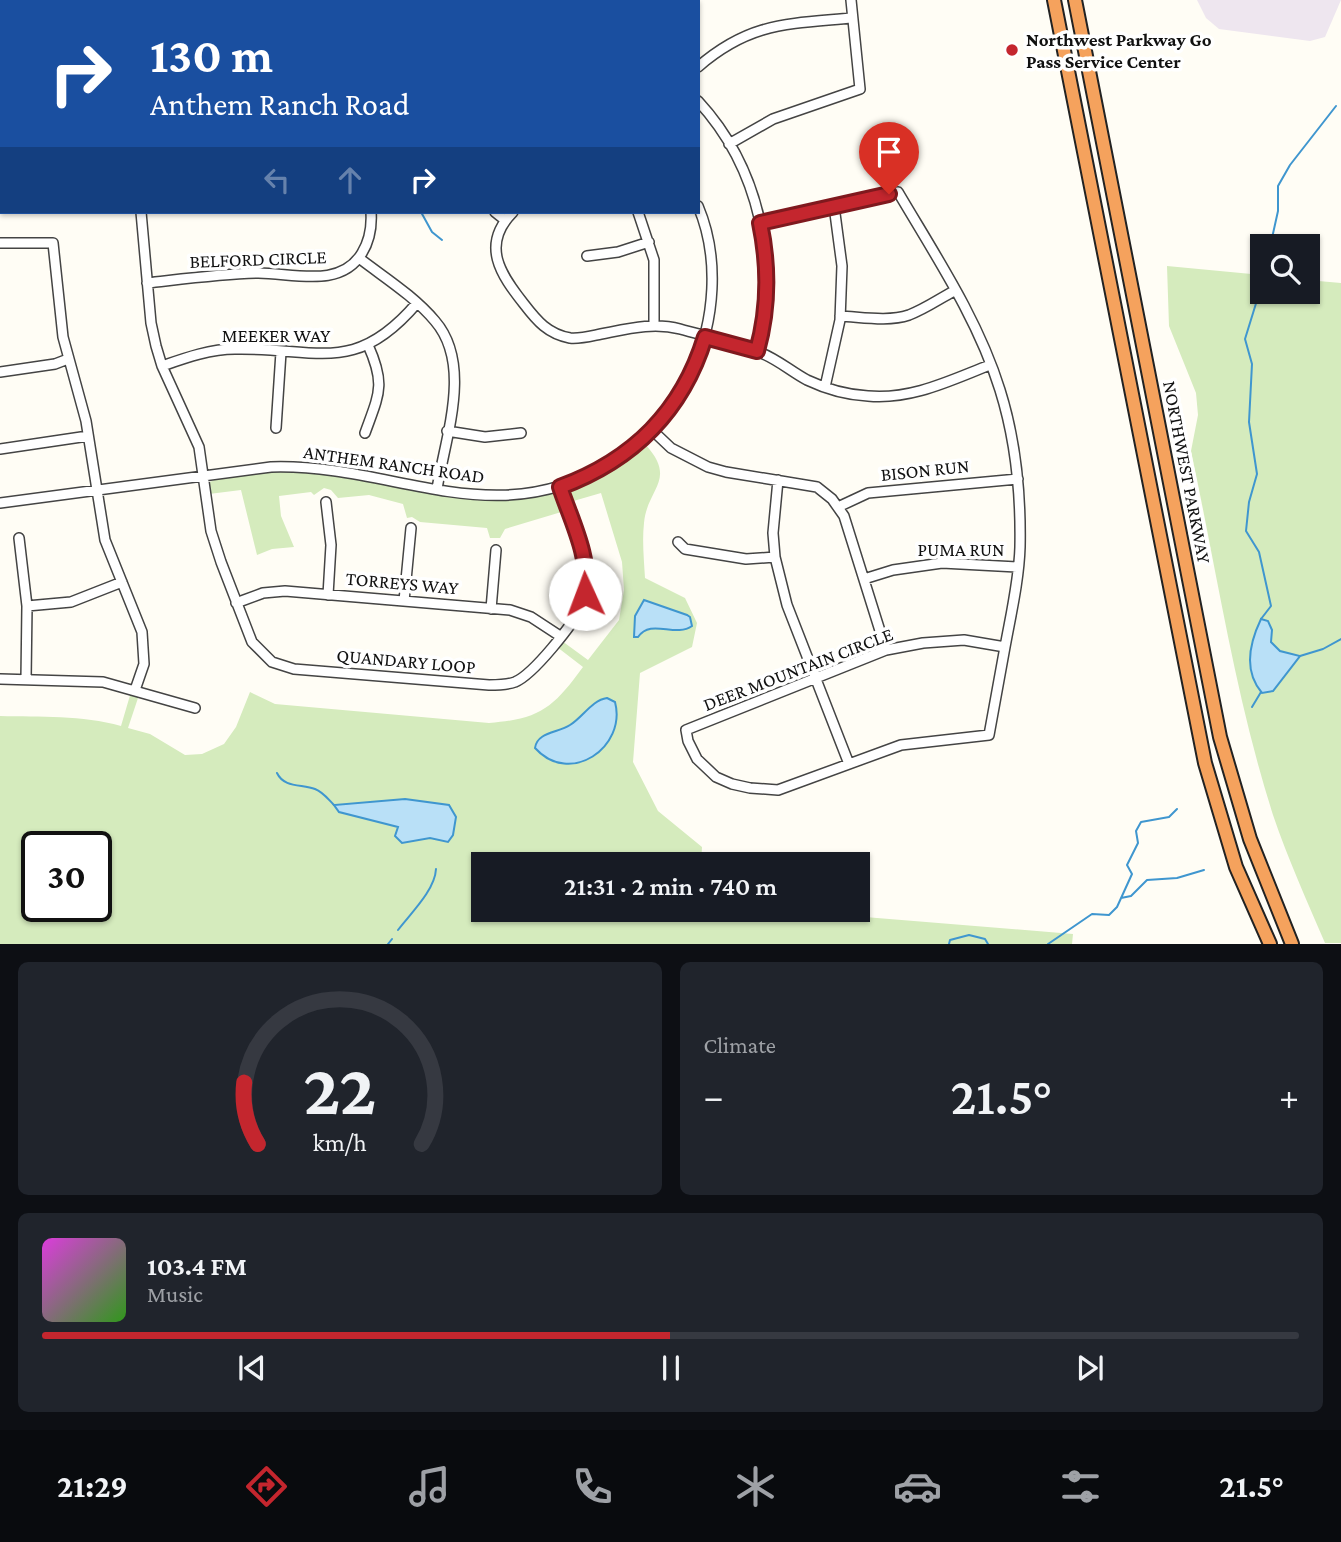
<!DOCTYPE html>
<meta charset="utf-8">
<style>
:root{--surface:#171b24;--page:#20242c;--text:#f1f3f6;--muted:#9ea1a6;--line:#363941;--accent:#c4262e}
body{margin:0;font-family:"Crimson Pro",serif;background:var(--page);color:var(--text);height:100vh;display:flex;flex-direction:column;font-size:26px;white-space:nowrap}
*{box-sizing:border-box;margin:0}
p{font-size:23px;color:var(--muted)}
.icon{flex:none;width:38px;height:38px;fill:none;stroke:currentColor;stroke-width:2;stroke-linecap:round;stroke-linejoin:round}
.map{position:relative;height:944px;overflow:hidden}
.details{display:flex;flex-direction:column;gap:18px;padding:18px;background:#0d0f14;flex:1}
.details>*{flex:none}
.hud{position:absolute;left:0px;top:0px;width:700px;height:214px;box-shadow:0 2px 5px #0004;background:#1a4fa0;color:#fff;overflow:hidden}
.controls{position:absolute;left:1250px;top:234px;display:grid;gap:14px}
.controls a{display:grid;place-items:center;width:70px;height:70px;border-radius:0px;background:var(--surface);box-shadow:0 2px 5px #0004;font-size:35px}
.speed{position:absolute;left:21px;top:831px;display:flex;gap:14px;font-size:35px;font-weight:700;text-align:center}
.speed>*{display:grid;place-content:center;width:91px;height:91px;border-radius:50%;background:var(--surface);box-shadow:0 2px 5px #0004;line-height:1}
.speed .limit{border:4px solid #111;border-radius:10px;background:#fff;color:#111}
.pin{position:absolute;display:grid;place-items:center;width:60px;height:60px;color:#fff;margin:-72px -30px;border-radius:50% 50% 50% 0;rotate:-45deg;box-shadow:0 0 7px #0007}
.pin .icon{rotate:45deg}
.me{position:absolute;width:77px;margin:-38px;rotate:358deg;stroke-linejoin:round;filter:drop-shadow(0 0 5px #0008)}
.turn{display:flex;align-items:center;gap:24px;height:147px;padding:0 35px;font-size:32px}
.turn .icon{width:91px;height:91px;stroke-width:2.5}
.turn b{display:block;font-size:49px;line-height:60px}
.lanes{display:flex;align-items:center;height:66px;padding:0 35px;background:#0003;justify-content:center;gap:35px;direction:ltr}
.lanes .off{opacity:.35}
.big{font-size:52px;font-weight:600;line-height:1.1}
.details .widget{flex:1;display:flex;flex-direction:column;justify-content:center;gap:10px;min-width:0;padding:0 24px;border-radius:10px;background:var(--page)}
.details .dial{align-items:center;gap:0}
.dial svg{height:182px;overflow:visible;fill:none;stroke:var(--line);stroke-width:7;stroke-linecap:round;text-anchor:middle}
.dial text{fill:var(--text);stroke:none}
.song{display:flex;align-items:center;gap:21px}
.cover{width:84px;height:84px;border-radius:10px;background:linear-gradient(135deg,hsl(300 70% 55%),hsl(110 70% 35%))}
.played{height:7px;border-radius:4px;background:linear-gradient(90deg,var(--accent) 50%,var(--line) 50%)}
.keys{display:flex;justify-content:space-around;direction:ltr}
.heat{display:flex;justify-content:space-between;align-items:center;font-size:38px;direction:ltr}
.details .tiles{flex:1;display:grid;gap:18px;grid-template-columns:1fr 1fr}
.widget:last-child{grid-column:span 2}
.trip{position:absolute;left:471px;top:852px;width:399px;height:70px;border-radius:0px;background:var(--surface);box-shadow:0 2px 5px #0004;font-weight:600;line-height:70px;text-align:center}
.menu{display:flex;height:112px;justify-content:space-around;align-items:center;background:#090b0e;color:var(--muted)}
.menu .icon{width:49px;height:49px}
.menu .current{color:var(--accent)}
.menu b{font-size:32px;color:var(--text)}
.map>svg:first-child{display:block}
.industrial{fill:#eee6ef}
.green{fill:#d5ebbd;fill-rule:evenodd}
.water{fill:#b9e0f7;stroke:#3f96cf;stroke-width:2}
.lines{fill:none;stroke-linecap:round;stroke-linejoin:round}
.stream{stroke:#3f96cf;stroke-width:2}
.minor-casing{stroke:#444;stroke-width:12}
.highway-casing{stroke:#222;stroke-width:16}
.minor{stroke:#fff;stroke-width:9}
.highway{stroke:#f5a25d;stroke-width:12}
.route-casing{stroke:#7f191e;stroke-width:18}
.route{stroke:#c4262e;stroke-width:12}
.poi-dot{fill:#c4262e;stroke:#fff;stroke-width:2.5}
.labels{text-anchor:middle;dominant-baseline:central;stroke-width:7;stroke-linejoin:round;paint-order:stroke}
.poi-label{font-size:19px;font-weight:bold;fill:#111;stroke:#fff;text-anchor:start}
.street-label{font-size:19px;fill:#111;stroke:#fff}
</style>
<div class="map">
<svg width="1341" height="944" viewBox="0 0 1341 944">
<rect width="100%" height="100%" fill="#fffdf5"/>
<path class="industrial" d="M1197 0H1341L1325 37 1310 41 1219 29 1206 18Z"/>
<path class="green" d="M1167 266 1262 275V292H1307V280L1341 283V943H1325C1307 901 1288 859 1273 815 1235 696 1217 572 1191 451L1198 415 1196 393 1169 326Z
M645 444C678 480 647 488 644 523 642 541 644 560 645 578L685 598 697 623 692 647 640 673 633 762 658 811 702 847 701 864H483V910H779L1073 934 1072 944H0V716C40 717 82 715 121 726L131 692 139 695 128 728 150 734 185 755 202 754 224 744 236 727 250 692 275 704 489 723C540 719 553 708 583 667L557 647 562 641 588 660 619 620 624 590 622 562 601 493 570 502 568 510 505 529 500 538H490L487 528 420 522 412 517 407 518 403 504 369 495 338 498 331 490 324 488 314 495 311 492 279 496 281 516 294 547 272 549 257 555 241 490 209 494 210 482C224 474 246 475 262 473 296 469 329 475 363 481 479 502 544 523 645 444ZM37 847H96V906H37Z"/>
<path class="water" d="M644 600 687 615 690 617 692 626C675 638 651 618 638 637H634L635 616Z
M1261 619 1268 621 1272 630 1271 642 1280 651 1300 656 1273 691 1262 693C1243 671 1249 644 1261 619Z
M607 698 615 702C627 747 570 787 535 748 537 732 558 733 570 725 583 717 592 700 607 698Z
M405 799 449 805 456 817 453 835 448 842 430 838 402 843 395 836 398 827 339 812 334 805Z"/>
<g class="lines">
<path class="stream" d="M421 212 432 232 442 240
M1270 247 1278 211V186L1290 165 1336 106
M1261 619 1271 606 1259 552 1246 531 1249 502 1257 474 1249 422 1252 364 1245 339 1262 284
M1300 656 1323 649 1341 639
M1252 707 1261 692
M277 773C284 788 302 784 315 789 323 792 328 799 334 805
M1121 898 1131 896 1147 880 1177 878 1204 870
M398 930C411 913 435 890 436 869
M388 944 392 939
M949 944 950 940 969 935 985 939 988 944
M1048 944 1092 914 1109 915 1117 907 1132 874 1127 865 1138 843 1136 831 1141 822 1169 817 1177 809"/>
<defs>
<path id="minor" d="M451 0 452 2
M545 0 549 2
M585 2 587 0
M0 9 2 2
M698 67C750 22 788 24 852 18
M698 101C760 168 780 265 757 351
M729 144 773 119 860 89 851 0
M141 212 151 323 156 346 162 366 199 447 211 531 221 562 252 642 272 662 294 669 489 685C498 685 507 685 515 682 534 674 573 624 582 606 585 598 587 588 587 579 587 552 569 514 560 487
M495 212 505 220
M513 212C480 245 501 275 524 304 537 321 548 334 570 338 580 339 591 336 601 334 627 329 653 322 680 329 705 336 732 342 756 351 775 357 790 371 807 380 826 389 847 395 868 396 912 400 951 380 990 365
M638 212 654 260V326
M760 223 898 192C935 255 978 319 1000 390 1016 441 1021 494 1020 547 1019 580 1011 614 1005 647
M0 243H53L63 337 86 421 105 540 142 632 144 664 135 690
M587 256 618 252 649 242
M359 258C385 278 414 296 435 321 473 365 445 438 437 489
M147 283C183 279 220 274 256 273 290 272 340 290 362 253 370 240 372 227 371 212
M840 316C862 317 888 322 909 315 925 309 939 299 954 291
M162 366C185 358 210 349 235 349 316 347 354 377 417 303
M0 372 55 364 68 359
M825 387 840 320 842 266 834 206
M276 428 281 352
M652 430 671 448 708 467 726 472 817 487 832 499 844 516 886 650
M447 431 485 437 521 433
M365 433C379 394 386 385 368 345
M0 449 88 436
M778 480 773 533 775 557 787 605 849 764
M326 502 331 545 328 595
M0 503 271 467C394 463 494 536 612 462 648 439 673 409 692 371 715 321 720 258 698 206
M838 507 868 493 1018 479
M19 538 27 606 26 679
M678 542 685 549 746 559 775 557
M864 579 893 570 942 563 1017 567
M404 601 411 528
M236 603 263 593 285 591 510 610 531 617 560 636
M27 606 71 602 122 582
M491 609 496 550
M964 640 1005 647 989 735 901 745 778 790 750 788 732 784 716 777 697 759 688 741 686 730 886 650 923 643Z
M0 679 103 682 195 708"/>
<path id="highway" d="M1054 0 1205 763 1236 867 1270 944
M1075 0 1220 737 1250 839 1292 944"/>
</defs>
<use href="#minor" class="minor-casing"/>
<use href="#highway" class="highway-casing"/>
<use href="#minor" class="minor"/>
<use href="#highway" class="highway"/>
</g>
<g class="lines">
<defs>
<path id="route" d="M585 594C591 558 571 520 560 487 633 460 682 412 705 337L757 351C769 308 769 266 760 223L889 194"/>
</defs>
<use href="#route" class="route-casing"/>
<use href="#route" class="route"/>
</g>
<circle class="poi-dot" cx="1012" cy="50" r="7"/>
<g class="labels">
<g class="poi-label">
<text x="1026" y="39">Northwest Parkway Go<tspan x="1026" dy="22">Pass Service Center</tspan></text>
</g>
<g class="street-label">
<text transform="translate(258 259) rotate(-2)">BELFORD CIRCLE</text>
<text x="276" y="335">MEEKER WAY</text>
<text transform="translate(394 464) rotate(8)">ANTHEM RANCH ROAD</text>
<text transform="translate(925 470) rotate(-6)">BISON RUN</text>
<text transform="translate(1187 472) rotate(79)">NORTHWEST PARKWAY</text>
<text x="961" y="549">PUMA RUN</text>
<text transform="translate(402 583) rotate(5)">TORREYS WAY</text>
<text transform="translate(406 661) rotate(5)">QUANDARY LOOP</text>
<text transform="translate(798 669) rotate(-21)">DEER MOUNTAIN CIRCLE</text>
</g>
</g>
</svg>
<div class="controls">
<a><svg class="icon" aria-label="search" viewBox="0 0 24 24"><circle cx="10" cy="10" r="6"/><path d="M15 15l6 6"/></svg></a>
</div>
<div class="speed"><div class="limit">30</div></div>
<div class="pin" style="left:889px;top:194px;background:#d93025"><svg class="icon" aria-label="arrive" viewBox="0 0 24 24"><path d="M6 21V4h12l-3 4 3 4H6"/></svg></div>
<svg class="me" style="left:585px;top:594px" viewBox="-20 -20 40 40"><circle r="19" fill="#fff"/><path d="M0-13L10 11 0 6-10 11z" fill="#c4262e"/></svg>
<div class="trip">21:31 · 2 min · 740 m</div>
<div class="hud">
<div class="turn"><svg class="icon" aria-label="right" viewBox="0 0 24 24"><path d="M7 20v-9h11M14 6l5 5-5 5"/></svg><div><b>130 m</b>Anthem Ranch Road</div></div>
<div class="lanes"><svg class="icon off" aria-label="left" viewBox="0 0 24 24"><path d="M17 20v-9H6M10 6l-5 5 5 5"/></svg><svg class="icon off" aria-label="ahead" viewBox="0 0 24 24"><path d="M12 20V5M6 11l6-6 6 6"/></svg><svg class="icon" aria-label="right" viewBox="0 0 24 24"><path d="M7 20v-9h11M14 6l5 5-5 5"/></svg></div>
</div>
</div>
<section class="details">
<div class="tiles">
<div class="widget dial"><svg viewBox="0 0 100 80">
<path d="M14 69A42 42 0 1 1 86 69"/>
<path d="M14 69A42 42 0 0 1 8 42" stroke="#c4262e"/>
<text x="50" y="56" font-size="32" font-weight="700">22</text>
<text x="50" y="72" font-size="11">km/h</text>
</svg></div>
<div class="widget"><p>Climate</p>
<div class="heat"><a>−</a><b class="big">21.5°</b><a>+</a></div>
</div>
<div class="widget">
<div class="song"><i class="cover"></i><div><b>103.4 FM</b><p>Music</p></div></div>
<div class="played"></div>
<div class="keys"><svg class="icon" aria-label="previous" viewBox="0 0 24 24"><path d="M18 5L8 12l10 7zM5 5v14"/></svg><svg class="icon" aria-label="pause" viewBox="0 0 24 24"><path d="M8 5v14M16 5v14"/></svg><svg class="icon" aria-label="next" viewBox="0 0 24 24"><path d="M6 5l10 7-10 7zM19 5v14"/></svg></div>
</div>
</div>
</section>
<nav class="menu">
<b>21:29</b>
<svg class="icon current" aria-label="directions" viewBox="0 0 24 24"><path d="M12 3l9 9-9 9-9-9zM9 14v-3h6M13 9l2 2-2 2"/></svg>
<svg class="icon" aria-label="music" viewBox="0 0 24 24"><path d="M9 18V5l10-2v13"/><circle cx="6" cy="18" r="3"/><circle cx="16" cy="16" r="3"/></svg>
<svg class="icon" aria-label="phone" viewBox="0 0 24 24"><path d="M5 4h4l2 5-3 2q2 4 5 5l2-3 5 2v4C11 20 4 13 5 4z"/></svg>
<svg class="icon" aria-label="climate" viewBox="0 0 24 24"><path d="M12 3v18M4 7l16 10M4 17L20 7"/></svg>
<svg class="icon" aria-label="car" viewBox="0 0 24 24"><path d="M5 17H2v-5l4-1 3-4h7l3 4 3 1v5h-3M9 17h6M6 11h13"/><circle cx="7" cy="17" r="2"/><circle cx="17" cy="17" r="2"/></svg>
<svg class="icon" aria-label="filters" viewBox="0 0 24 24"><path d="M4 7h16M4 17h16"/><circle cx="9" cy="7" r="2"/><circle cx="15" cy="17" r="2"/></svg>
<b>21.5°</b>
</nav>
